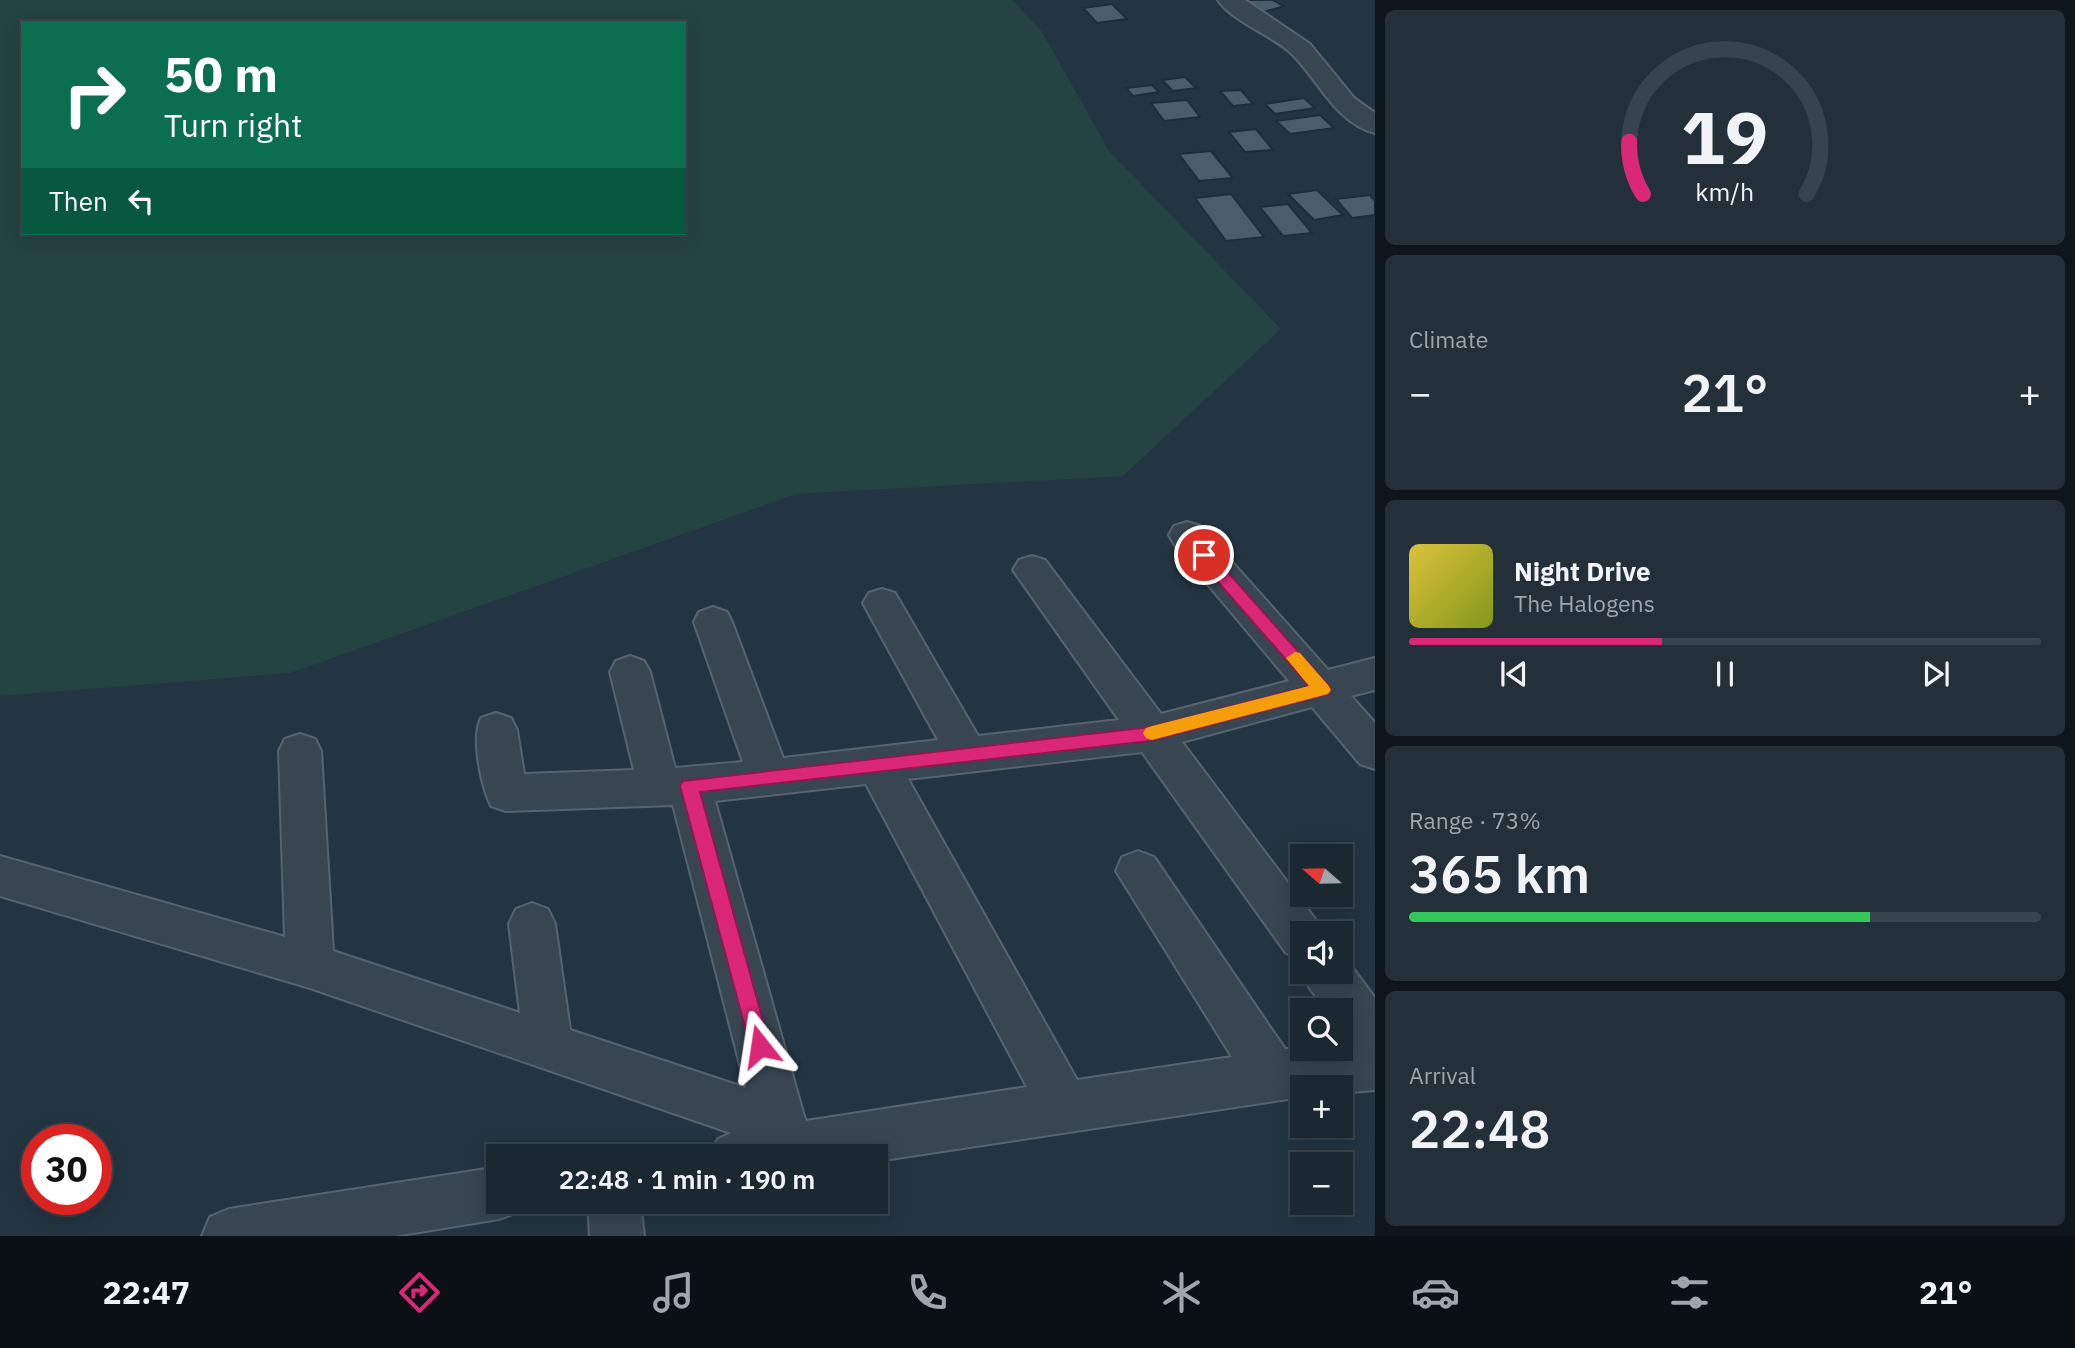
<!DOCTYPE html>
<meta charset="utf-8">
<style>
:root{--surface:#1a2832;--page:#23303a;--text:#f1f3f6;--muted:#9fa6ac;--line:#38444d;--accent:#db2777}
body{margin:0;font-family:"IBM Plex Sans",sans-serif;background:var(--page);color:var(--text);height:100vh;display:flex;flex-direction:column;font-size:26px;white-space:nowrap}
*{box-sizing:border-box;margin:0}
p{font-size:23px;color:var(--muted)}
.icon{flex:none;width:38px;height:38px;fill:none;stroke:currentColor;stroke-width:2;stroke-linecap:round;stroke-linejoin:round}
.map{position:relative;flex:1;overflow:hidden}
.drawer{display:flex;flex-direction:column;gap:10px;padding:10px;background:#0e161c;width:700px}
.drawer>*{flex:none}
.banner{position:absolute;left:21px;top:21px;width:665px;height:214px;border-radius:0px;box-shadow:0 4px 18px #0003,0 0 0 2px var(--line);background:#0b6e4f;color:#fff;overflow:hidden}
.needle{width:46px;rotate:290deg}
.fabs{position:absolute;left:1290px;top:844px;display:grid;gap:14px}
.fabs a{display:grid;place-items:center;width:63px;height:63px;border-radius:0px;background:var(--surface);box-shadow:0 4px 18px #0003,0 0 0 2px var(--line);font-size:35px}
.speed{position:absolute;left:21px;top:1124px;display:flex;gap:14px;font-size:35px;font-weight:700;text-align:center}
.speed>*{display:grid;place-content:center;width:91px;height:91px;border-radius:50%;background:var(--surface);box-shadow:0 4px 18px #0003,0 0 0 2px var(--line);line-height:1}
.speed .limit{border:10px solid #d22;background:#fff;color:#111}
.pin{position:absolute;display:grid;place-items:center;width:60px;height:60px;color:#fff;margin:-30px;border:4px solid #fff;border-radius:50%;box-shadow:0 2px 7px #0007}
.me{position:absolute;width:77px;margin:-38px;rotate:345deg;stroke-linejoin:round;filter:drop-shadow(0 0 5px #0008)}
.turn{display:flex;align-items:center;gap:24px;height:147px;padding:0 28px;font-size:32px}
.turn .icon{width:91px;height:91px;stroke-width:2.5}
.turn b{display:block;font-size:49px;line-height:60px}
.then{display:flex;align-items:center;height:66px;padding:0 28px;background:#0003;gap:14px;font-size:26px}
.big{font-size:52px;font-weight:600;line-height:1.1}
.drawer .card{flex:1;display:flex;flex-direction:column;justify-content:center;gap:10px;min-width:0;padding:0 24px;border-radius:10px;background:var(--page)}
.drawer .dial{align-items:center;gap:0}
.dial svg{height:182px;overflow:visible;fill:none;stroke:var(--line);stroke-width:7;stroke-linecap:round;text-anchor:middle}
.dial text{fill:var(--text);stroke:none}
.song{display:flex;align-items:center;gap:21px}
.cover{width:84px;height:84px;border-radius:10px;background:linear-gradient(135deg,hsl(50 70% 55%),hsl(70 70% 35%))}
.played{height:7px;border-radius:4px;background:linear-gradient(90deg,var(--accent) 40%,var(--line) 40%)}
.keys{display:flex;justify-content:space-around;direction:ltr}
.heat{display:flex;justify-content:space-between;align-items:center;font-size:38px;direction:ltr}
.charge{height:10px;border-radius:5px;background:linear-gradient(90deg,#34c759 73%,var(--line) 0)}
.trip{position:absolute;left:486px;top:1144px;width:402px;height:70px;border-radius:0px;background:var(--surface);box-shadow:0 4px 18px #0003,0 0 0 2px var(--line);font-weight:600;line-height:70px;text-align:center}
.dock{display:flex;height:112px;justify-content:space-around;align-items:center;background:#0a1014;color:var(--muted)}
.dock .icon{width:49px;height:49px}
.dock .current{color:var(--accent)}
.dock b{font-size:32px;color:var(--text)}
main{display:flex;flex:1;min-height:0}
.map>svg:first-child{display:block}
.green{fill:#254342;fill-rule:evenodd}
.building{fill:#495d6b;stroke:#1f2d39;stroke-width:2}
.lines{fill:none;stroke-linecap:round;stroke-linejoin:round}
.street-casing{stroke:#56646f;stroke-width:4}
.street{fill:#384652;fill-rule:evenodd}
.route{fill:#db2777;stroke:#8e194d;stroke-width:2}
.slow{fill:#f59e0b}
</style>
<main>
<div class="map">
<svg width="1375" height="1236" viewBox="0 0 1375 1236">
<rect width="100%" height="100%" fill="#233542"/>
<path class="green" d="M0 0H1012L1041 30 1109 151 1281 329 1123 476 796 494 290 673 0 696ZM23 23H684V233H23Z"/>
<path class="building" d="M1243 0H1273L1284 6 1264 12Z
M1112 4 1127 19 1097 23 1083 8Z
M1185 77 1196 88 1173 91 1162 80Z
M1152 85 1159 92 1133 96 1126 88Z
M1241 90 1253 104 1233 106 1220 91Z
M1304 98 1315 108 1275 114 1265 104Z
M1187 100 1200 117 1164 121 1151 103Z
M1320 115 1334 128 1290 134 1276 121Z
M1256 129 1273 150 1245 152 1229 132Z
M1211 151 1233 178 1199 181 1179 154Z
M1317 190 1343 215 1314 220 1288 194Z
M1231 194 1264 237 1226 241 1195 198Z
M1370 195 1375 201V215L1352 218 1336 199Z
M1288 204 1312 233 1283 236 1260 207Z"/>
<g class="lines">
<defs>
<path id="street" d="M1218 0H1245L1310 44 1354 98 1375 113V133C1336 123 1319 81 1293 55 1273 35 1234 23 1218 0Z
M1187 522 1200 526 1328 670 1375 658V690L1351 696 1375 723V769L1360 764 1312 707 1182 742 1318 923 1323 933H1302V959L1286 953 1142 752 908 779 1077 1080 1232 1057 1116 871 1122 857 1138 851 1154 857 1285 1049 1340 1048V1045L1351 1044 1340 1030V1010H1326L1309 987 1303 971H1340V954L1343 955 1375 998V1090L1340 1093V1087H1302V1097L877 1161V1157H710L718 1139 731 1133 310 988 0 896V856L285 937 279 751 285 739 300 734 315 739 321 751 333 951 520 1013 509 924 516 909 532 903 548 909 555 924 570 1030 746 1088 673 805 506 811 491 806C481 785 471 738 481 718L496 713 511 718 517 730 524 774 634 770 610 672 616 661 630 656 644 661 650 672 675 768 743 762 694 622 699 612 713 607 727 612 732 622 783 758 938 740 863 603 869 593 882 589 895 593 978 736 1119 720 1013 570 1019 560 1032 556 1045 560 1161 714 1289 681 1174 544 1169 535 1174 526ZM866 784 1027 1087 806 1121 804 1116 715 801Z
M499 1167V1202H521L518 1212 499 1219 395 1236H202L210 1217 229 1209Z
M588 1202H640L644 1236H590Z"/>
</defs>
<use href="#street" class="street-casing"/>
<use href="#street" class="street"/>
</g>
<path class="route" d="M1204 549 1209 551 1328 685 1331 690 1328 694 1150 741 700 792 770 1046 767 1053 760 1056 752 1053 680 786 683 781 1150 727 1309 686 1198 559 1196 555Z"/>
<path class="slow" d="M1295 652 1300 653 1328 685 1331 690 1328 694 1152 740 1146 738 1143 733 1146 728 1152 726 1309 686 1286 658Z"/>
</svg>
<div class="fabs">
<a><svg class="needle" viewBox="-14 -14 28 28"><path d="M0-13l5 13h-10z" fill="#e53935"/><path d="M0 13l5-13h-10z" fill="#9fa6ac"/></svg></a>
<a><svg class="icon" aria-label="sound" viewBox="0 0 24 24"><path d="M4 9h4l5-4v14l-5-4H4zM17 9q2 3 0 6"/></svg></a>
<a><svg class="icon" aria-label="search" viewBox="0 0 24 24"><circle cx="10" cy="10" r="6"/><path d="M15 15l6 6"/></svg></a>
<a>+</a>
<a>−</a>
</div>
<div class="speed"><div class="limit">30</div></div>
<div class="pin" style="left:1204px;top:555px;background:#d93025"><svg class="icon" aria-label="arrive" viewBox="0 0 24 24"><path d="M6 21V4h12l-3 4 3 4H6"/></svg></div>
<svg class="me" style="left:760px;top:1046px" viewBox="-20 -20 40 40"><path d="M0-17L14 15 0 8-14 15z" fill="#db2777" stroke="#fff" stroke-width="4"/></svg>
<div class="trip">22:48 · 1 min · 190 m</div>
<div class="banner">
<div class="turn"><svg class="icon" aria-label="right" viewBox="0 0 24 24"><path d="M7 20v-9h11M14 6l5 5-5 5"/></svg><div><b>50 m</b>Turn right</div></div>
<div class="then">Then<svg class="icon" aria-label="left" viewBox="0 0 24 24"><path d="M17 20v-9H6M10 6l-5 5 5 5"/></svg></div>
</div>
</div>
<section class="drawer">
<div class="card dial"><svg viewBox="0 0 100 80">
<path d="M14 69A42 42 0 1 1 86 69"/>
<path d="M14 69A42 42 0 0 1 8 46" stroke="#db2777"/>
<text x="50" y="56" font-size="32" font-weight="700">19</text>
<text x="50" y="72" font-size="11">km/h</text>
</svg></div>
<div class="card"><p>Climate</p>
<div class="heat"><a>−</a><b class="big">21°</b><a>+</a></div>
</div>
<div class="card">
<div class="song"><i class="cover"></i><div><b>Night Drive</b><p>The Halogens</p></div></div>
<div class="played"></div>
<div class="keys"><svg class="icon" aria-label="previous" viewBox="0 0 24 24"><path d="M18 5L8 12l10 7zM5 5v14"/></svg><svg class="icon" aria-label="pause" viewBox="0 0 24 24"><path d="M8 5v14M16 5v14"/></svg><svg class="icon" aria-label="next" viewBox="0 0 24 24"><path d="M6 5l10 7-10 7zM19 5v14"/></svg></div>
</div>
<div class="card"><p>Range · 73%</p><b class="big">365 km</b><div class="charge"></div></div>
<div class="card"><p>Arrival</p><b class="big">22:48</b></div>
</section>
</main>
<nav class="dock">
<b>22:47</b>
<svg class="icon current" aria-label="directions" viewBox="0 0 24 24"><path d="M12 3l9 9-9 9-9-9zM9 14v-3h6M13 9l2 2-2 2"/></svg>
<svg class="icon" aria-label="music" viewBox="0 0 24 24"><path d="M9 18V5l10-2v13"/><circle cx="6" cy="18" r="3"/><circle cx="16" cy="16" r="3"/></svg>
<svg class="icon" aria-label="phone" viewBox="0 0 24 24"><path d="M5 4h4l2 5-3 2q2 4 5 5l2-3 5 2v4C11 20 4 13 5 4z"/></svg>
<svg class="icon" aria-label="climate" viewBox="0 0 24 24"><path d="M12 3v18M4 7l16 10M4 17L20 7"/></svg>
<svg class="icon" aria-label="car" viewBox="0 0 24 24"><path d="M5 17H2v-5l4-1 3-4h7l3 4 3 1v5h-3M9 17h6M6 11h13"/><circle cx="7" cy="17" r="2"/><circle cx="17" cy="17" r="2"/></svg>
<svg class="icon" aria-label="filters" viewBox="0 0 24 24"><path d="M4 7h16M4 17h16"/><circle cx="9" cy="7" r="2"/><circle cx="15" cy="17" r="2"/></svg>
<b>21°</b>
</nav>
